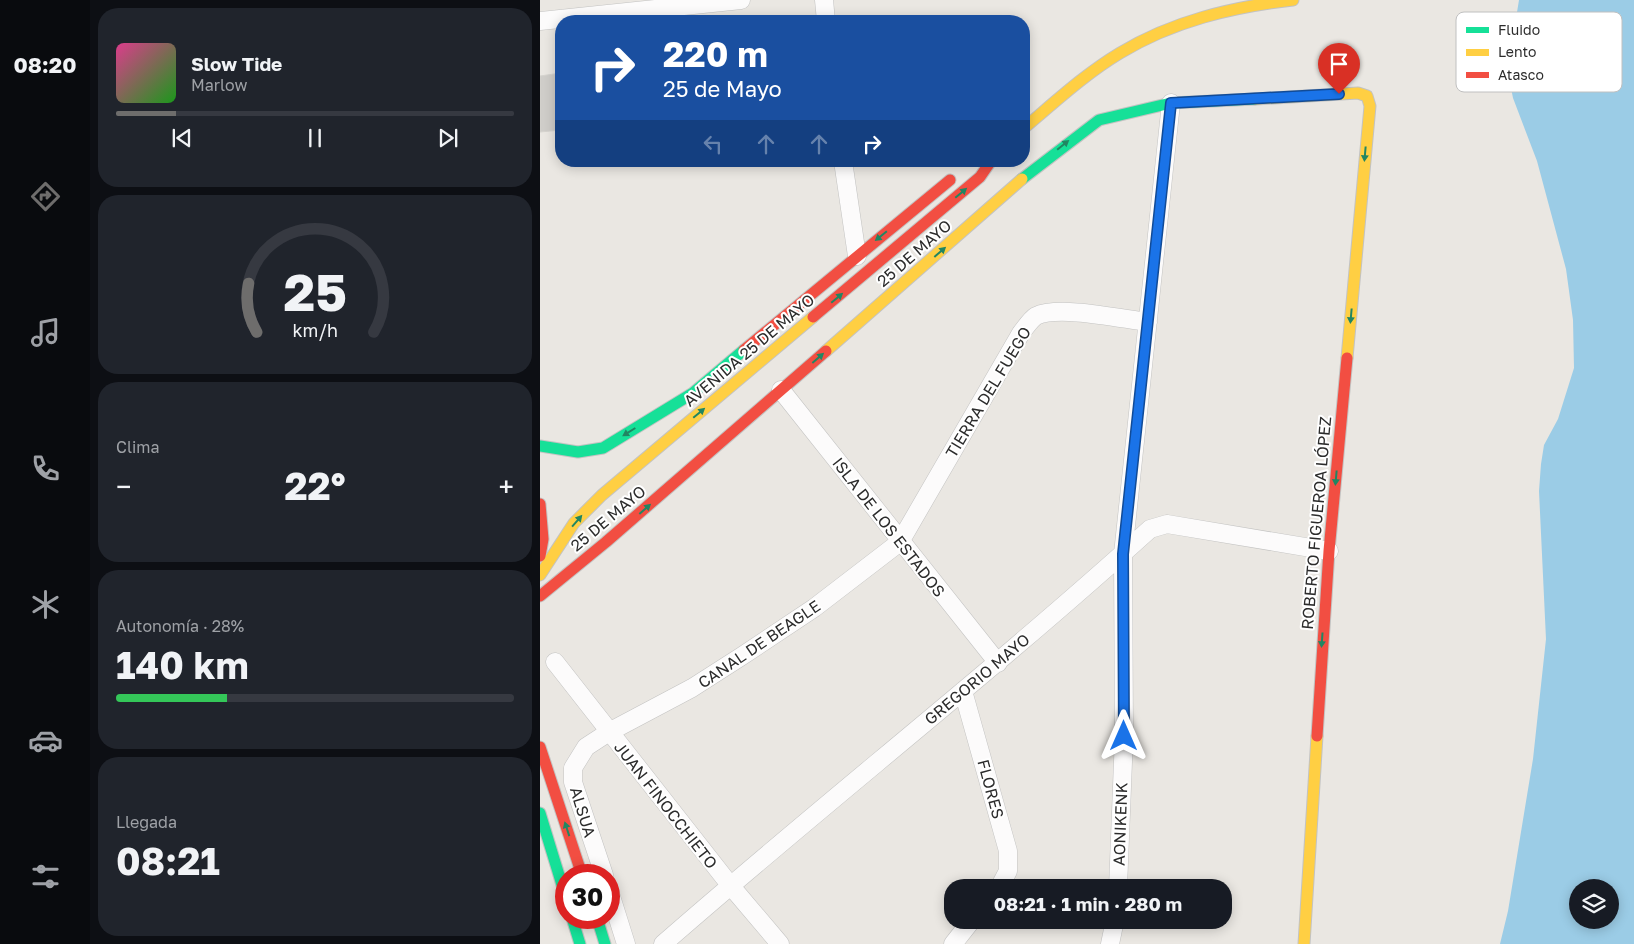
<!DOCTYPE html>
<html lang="es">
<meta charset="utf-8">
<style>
:root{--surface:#171b24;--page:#20242c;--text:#f1f3f6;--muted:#9ea1a6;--line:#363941;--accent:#6e6d6c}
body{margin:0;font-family:"Golos Text",sans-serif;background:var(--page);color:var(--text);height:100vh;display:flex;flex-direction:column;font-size:19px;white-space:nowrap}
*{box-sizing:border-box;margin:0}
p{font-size:16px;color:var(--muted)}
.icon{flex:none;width:28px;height:28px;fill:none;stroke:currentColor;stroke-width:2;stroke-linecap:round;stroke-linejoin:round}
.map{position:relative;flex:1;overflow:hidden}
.drawer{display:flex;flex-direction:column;gap:8px;padding:8px;background:#0d0f14;width:450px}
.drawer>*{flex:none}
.hud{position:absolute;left:15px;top:15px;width:475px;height:152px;border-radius:20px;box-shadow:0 2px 12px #0003;background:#1a4fa0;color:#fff;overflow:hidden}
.buttons{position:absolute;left:1029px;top:879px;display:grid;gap:10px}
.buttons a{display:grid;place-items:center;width:50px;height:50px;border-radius:50%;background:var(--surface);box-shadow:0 2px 12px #0003;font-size:25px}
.speed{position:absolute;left:15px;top:864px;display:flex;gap:10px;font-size:25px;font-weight:700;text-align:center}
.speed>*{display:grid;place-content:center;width:65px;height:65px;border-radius:50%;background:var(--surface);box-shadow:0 2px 12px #0003;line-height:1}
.speed .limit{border:8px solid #d22;background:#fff;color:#111}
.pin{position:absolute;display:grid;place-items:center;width:42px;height:42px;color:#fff;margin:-51px -21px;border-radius:50% 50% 50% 0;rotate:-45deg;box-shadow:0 0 5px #0007}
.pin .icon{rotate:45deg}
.me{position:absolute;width:55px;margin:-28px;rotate:0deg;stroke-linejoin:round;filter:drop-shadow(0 0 4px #0008)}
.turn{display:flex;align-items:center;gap:18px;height:105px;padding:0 25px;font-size:22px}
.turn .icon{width:65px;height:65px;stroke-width:2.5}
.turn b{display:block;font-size:35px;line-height:42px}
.lanes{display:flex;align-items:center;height:48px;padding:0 25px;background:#0003;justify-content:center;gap:25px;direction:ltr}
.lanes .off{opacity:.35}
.big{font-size:38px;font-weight:700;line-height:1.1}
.drawer .card{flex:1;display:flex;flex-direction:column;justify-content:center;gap:8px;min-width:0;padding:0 18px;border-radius:20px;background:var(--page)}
.drawer .dial{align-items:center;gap:0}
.dial svg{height:130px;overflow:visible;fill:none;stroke:var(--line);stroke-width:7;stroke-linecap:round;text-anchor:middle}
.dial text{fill:var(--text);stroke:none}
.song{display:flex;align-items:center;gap:15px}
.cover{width:60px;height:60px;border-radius:8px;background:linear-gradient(135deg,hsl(330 70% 55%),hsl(120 70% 35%))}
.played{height:5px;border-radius:2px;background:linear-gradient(90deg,var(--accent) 15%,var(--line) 15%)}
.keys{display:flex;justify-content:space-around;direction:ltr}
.heat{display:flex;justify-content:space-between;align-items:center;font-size:28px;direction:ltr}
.charge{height:8px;border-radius:4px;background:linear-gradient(90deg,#34c759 28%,var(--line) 0)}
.trip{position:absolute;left:404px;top:879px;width:288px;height:50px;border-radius:20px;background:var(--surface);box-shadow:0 2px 12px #0003;font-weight:700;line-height:50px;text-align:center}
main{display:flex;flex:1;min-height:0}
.tabs{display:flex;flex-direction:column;width:90px;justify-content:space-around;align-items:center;background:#090b0e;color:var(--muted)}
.tabs .icon{width:35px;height:35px}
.tabs .active{color:var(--accent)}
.tabs b{font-size:22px;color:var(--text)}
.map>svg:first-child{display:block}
.water{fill:#9bcce6;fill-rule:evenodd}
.building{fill:#cfcdc9;stroke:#d5d3ce}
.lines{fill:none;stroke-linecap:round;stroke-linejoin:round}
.street-casing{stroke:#c3c3c2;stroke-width:19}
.fast-casing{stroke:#c3c3c2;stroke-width:13}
.slow-casing{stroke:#c3c3c2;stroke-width:13}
.jam-casing{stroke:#c3c3c2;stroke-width:13}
.street{stroke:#fcfbfb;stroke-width:18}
.fast{stroke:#16e098;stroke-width:11}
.slow{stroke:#ffcf43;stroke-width:11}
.jam{stroke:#f24e42;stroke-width:11}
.oneway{fill:#218662}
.route-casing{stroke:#114b97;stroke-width:12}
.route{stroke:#1a73e8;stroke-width:9}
.labels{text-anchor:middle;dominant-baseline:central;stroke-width:4;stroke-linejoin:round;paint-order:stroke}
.street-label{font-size:16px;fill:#2c2c2c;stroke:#fff}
.key{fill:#fff;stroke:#c0c0c0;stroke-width:1}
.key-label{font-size:14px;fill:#2c2c2c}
</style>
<main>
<nav class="tabs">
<b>08:20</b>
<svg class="icon active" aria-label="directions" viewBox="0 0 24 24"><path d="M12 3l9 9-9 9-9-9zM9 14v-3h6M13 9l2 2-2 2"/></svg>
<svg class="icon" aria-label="music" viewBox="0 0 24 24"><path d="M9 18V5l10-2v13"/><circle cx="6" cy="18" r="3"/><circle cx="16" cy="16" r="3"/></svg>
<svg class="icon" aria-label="phone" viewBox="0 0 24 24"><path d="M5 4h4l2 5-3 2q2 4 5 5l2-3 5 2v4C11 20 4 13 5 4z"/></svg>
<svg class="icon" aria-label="climate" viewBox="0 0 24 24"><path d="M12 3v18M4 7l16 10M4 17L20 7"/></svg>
<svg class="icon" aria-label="car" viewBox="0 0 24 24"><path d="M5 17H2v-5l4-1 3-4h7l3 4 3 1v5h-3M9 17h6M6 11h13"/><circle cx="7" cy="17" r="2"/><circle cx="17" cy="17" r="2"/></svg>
<svg class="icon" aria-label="filters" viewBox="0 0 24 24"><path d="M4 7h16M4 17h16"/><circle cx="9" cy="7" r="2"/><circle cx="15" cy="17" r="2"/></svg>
</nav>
<section class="drawer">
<div class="card">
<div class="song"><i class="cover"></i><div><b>Slow Tide</b><p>Marlow</p></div></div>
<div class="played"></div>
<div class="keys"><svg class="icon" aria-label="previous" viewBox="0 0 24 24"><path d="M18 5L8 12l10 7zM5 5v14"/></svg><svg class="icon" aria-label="pause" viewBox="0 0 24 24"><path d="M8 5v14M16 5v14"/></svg><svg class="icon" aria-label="next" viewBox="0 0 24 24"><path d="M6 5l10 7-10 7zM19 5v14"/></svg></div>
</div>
<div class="card dial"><svg viewBox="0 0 100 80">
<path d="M14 69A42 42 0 1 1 86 69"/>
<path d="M14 69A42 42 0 0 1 9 39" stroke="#6e6d6c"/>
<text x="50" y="56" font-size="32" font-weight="700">25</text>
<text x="50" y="72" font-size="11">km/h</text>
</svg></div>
<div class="card"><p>Clima</p>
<div class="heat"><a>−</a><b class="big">22°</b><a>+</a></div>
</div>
<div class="card"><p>Autonomía · 28%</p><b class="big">140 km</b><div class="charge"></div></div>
<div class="card"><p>Llegada</p><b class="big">08:21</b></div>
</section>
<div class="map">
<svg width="1094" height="944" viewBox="0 0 1094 944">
<rect width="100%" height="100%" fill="#eae7e2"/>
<path class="water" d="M979 0H1094V944H960L968 911 993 759 1006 639 999 491 1001 464 1004 445 1018 419 1034 368 1033 320 1026 269 997 161 973 98 969 78 970 55ZM1038 888H1070V920H1038Z"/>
<path class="building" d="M21 73V130L0 132V76Z"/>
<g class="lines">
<defs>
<path id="street" d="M284 0 286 21
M0 21 201 0
M303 161 317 256
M241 390 458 663
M15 662 190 885 240 944
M423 691 468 851V871L459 888
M64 875 33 782V768L46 747 69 732 152 688 202 656 274 608 360 542 481 333C485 328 491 319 496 316 519 305 582 319 608 322
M578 888 584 736 583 554 631 103
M69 890 86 944
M123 944C284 803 452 672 610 529L627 524 789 551
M413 944 432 920
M570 944 575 920"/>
<path id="fast" d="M482 179 559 120 631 103 715 99
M0 446 38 452 63 448 153 393 204 350
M0 813 26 898
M32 918 40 944
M57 918 65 944"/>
<path id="slow" d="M715 99 818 93 827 96 830 106 807 358
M484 128C515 102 545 74 580 53 633 21 692 7 753 0
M286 351 482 179
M0 575 34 523 62 495 273 317
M764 944 777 736"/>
<path id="jam" d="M273 317 440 177 451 161
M204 350 410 180
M0 504 3 539 0 556
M0 596 66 542 286 351
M777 736 789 551 807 358
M0 747 42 875"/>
</defs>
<use href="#street" class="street-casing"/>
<use href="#fast" class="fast-casing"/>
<use href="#slow" class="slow-casing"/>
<use href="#jam" class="jam-casing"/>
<use href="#street" class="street"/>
<use href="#fast" class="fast"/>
<use href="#slow" class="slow"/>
<use href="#jam" class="jam"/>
</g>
<defs><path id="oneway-solid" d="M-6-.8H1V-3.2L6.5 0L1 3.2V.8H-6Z" transform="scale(1.25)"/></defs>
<g class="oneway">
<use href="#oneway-solid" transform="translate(523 145) rotate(-39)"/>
<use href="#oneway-solid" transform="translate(825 154) rotate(95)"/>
<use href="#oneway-solid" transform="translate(421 193) rotate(-40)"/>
<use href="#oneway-solid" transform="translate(341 236) rotate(141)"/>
<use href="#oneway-solid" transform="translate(400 252) rotate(-41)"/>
<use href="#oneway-solid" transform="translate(297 298) rotate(-40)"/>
<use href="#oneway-solid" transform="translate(811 316) rotate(95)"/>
<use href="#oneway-solid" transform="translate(278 358) rotate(-41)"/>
<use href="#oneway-solid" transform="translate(159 413) rotate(-40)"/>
<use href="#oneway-solid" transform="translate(89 432) rotate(148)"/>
<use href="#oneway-solid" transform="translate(796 478) rotate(95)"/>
<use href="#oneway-solid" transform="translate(105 509) rotate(-41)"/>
<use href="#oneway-solid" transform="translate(37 521) rotate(-49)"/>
<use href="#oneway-solid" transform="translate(782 640) rotate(94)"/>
<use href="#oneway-solid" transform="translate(27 829) rotate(-108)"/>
</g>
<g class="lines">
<defs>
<path id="route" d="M584 736 583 554 631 103 799 94"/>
</defs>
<use href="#route" class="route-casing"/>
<use href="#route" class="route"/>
</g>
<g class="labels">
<g class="street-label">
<text transform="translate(374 253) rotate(-41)">25 DE MAYO</text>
<text transform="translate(209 350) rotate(-40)">AVENIDA 25 DE MAYO</text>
<text transform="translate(448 392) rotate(-59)">TIERRA DEL FUEGO</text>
<text transform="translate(68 518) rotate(-40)">25 DE MAYO</text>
<text transform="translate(776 523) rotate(-85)">ROBERTO FIGUEROA LÓPEZ</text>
<text transform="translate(349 527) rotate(52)">ISLA DE LOS ESTADOS</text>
<text transform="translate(219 644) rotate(-34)">CANAL DE BEAGLE</text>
<text transform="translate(437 679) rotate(-40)">GREGORIO MAYO</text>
<text transform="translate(451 789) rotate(75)">FLORES</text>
<text transform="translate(126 805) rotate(52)">JUAN FINOCCHIETO</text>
<text transform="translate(43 812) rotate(73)">ALSUA</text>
<text transform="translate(580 824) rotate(-88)">AONIKENK</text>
</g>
</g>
<rect x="916" y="12" width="166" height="80" rx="8" class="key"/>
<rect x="926" y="27" width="23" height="6" fill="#16e098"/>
<rect x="926" y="49" width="23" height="7" fill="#ffcf43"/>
<rect x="926" y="72" width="23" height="6" fill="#f24e42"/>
<g class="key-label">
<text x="958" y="35">Fluido</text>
<text x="958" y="57">Lento</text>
<text x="958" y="80">Atasco</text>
</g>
</svg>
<div class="buttons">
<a><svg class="icon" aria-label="layers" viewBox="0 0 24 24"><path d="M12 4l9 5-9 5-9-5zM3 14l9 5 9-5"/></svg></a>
</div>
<div class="speed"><div class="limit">30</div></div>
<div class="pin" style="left:799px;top:94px;background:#d93025"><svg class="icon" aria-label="arrive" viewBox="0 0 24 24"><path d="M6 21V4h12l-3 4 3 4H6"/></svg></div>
<svg class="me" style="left:584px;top:736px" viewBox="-20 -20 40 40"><path d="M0-17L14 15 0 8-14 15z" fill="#1a73e8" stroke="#fff" stroke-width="4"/></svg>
<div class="trip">08:21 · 1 min · 280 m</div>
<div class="hud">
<div class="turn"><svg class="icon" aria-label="right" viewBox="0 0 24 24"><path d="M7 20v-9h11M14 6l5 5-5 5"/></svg><div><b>220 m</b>25 de Mayo</div></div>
<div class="lanes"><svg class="icon off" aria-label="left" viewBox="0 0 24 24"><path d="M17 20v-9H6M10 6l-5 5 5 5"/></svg><svg class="icon off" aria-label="ahead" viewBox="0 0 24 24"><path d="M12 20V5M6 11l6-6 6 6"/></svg><svg class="icon off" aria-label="ahead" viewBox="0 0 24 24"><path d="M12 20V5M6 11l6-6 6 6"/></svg><svg class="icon" aria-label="right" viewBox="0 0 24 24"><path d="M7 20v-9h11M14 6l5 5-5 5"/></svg></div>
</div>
</div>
</main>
